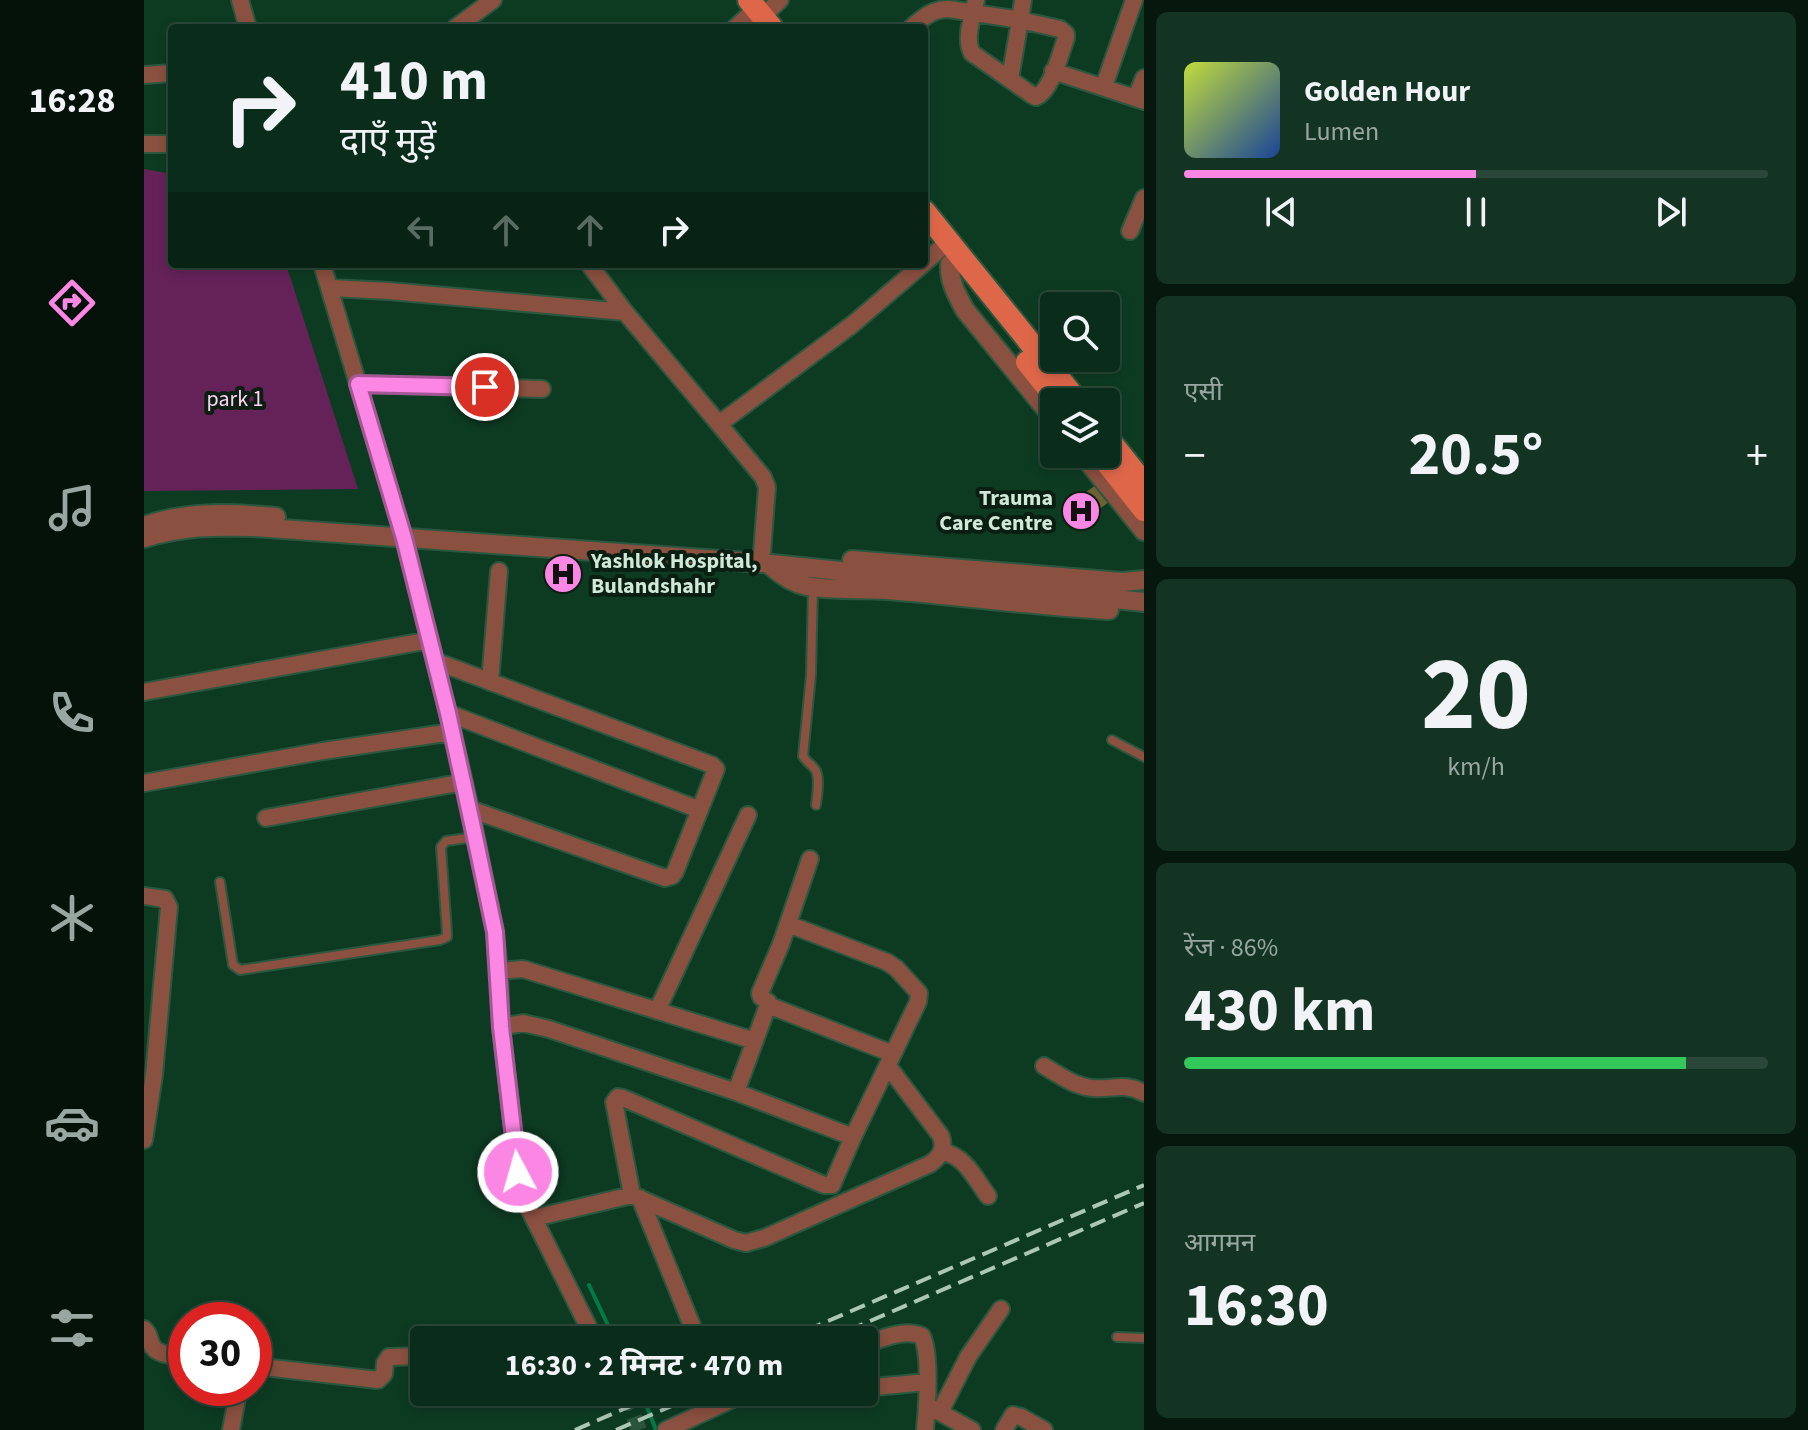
<!DOCTYPE html>
<html lang="hi">
<meta charset="utf-8">
<style>
:root{--surface:#0a2c1a;--page:#133423;--text:#f1f3f6;--muted:#99a7a2;--line:#2a4839;--accent:#fc86e4}
body{margin:0;font-family:"Source Sans 3","Noto Sans Devanagari",sans-serif;background:var(--page);color:var(--text);height:100vh;display:flex;flex-direction:column;font-size:30px;white-space:nowrap}
*{box-sizing:border-box;margin:0}
p{font-size:26px;color:var(--muted)}
.icon{flex:none;width:44px;height:44px;fill:none;stroke:currentColor;stroke-width:2;stroke-linecap:round;stroke-linejoin:round}
.map{position:relative;flex:1;overflow:hidden}
.side{display:flex;flex-direction:column;gap:12px;padding:12px;background:#06180e;width:664px}
.side>*{flex:none}
.top-card{position:absolute;left:24px;top:24px;width:760px;height:244px;border-radius:8px;box-shadow:0 4px 12px #0003,0 0 0 2px var(--line);background:#0a2c1a;color:var(--text);overflow:hidden}
.controls{position:absolute;left:896px;top:292px;display:grid;gap:16px}
.controls a{display:grid;place-items:center;width:80px;height:80px;border-radius:8px;background:var(--surface);box-shadow:0 4px 12px #0003,0 0 0 2px var(--line);font-size:40px}
.speed{position:absolute;left:24px;top:1302px;display:flex;gap:16px;font-size:40px;font-weight:700;text-align:center}
.speed>*{display:grid;place-content:center;width:104px;height:104px;border-radius:50%;background:var(--surface);box-shadow:0 4px 12px #0003,0 0 0 2px var(--line);line-height:1}
.speed .limit{border:12px solid #d22;background:#fff;color:#111}
.pin{position:absolute;display:grid;place-items:center;width:68px;height:68px;color:#fff;margin:-34px;border:4px solid #fff;border-radius:50%;box-shadow:0 2px 8px #0007}
.me{position:absolute;width:88px;margin:-44px;rotate:354deg;stroke-linejoin:round;filter:drop-shadow(0 0 6px #0008)}
.turn{display:flex;align-items:center;gap:28px;height:168px;padding:0 40px;font-size:36px}
.turn .icon{width:104px;height:104px;stroke-width:2.5}
.turn b{display:block;font-size:56px;line-height:68px}
.lanes{display:flex;align-items:center;height:76px;padding:0 40px;background:#0003;justify-content:center;gap:40px;direction:ltr}
.lanes .off{opacity:.35}
.big{font-size:60px;font-weight:700;line-height:1.1}
.side .tile{flex:1;display:flex;flex-direction:column;justify-content:center;gap:12px;min-width:0;padding:0 28px;border-radius:12px;background:var(--page)}
.side .dial{align-items:center;gap:0}
.dial b{font-size:104px;line-height:1}
.song{display:flex;align-items:center;gap:24px}
.cover{width:96px;height:96px;border-radius:12px;background:linear-gradient(135deg,hsl(70 70% 55%),hsl(220 70% 35%))}
.played{height:8px;border-radius:4px;background:linear-gradient(90deg,var(--accent) 50%,var(--line) 50%)}
.keys{display:flex;justify-content:space-around;direction:ltr}
.heat{display:flex;justify-content:space-between;align-items:center;font-size:44px;direction:ltr}
.charge{height:12px;border-radius:6px;background:linear-gradient(90deg,#34c759 86%,var(--line) 0)}
.trip{position:absolute;left:266px;top:1326px;width:468px;height:80px;border-radius:8px;background:var(--surface);box-shadow:0 4px 12px #0003,0 0 0 2px var(--line);font-weight:700;line-height:80px;text-align:center}
main{display:flex;flex:1;min-height:0}
.dock{display:flex;flex-direction:column;width:144px;justify-content:space-around;align-items:center;background:#04120a;color:var(--muted)}
.dock .icon{width:56px;height:56px}
.dock .current{color:var(--accent)}
.dock b{font-size:36px;color:var(--text)}
.map>svg:first-child{display:block}
.green{fill:#652259}
.lines{fill:none;stroke-linecap:round;stroke-linejoin:round}
.stream{stroke:#037b46;stroke-width:4}
.building{fill:#6d6133}
.minor-tunnel{stroke:#2a553d;stroke-width:16;stroke-dasharray:16 8;stroke-linecap:butt}
.service-casing{stroke:#2c573f;stroke-width:12}
.minor-casing{stroke:#2c573f;stroke-width:20}
.tertiary-casing{stroke:#2c573f;stroke-width:22}
.primary-casing{stroke:#2c573f;stroke-width:26}
.service{stroke:#8a5040;stroke-width:8}
.minor{stroke:#8a5040;stroke-width:16}
.tertiary{stroke:#8a5040;stroke-width:18}
.primary{stroke:#df6749;stroke-width:22}
.rail{stroke:#acc8b5;stroke-width:4;stroke-dasharray:16 8;stroke-linecap:butt}
.route-casing{stroke:#a45794;stroke-width:20}
.route{stroke:#fc86e4;stroke-width:14}
.labels{text-anchor:middle;dominant-baseline:central;stroke-width:8;stroke-linejoin:round;paint-order:stroke}
.park-label{font-size:22px;fill:#fdd3f2;stroke:#0b1e12}
.poi-label{font-size:22px;font-weight:bold;fill:#d0e8d7;stroke:#0b1e12;text-anchor:end}
</style>
<main>
<nav class="dock">
<b>16:28</b>
<svg class="icon current" aria-label="directions" viewBox="0 0 24 24"><path d="M12 3l9 9-9 9-9-9zM9 14v-3h6M13 9l2 2-2 2"/></svg>
<svg class="icon" aria-label="music" viewBox="0 0 24 24"><path d="M9 18V5l10-2v13"/><circle cx="6" cy="18" r="3"/><circle cx="16" cy="16" r="3"/></svg>
<svg class="icon" aria-label="phone" viewBox="0 0 24 24"><path d="M5 4h4l2 5-3 2q2 4 5 5l2-3 5 2v4C11 20 4 13 5 4z"/></svg>
<svg class="icon" aria-label="climate" viewBox="0 0 24 24"><path d="M12 3v18M4 7l16 10M4 17L20 7"/></svg>
<svg class="icon" aria-label="car" viewBox="0 0 24 24"><path d="M5 17H2v-5l4-1 3-4h7l3 4 3 1v5h-3M9 17h6M6 11h13"/><circle cx="7" cy="17" r="2"/><circle cx="17" cy="17" r="2"/></svg>
<svg class="icon" aria-label="filters" viewBox="0 0 24 24"><path d="M4 7h16M4 17h16"/><circle cx="9" cy="7" r="2"/><circle cx="15" cy="17" r="2"/></svg>
</nav>
<div class="map">
<svg width="1000" height="1430" viewBox="0 0 1000 1430">
<rect width="100%" height="100%" fill="#0d3b22"/>
<path class="green" d="M0 169 28 174V264H142L214 489 0 491Z"/>
<g class="lines">
<path class="stream" d="M445 1285 471 1340
M497 1392 512 1430"/>
</g>
<path class="building" d="M956 482 969 499 936 523 923 506Z
M412 566 428 568 426 590 410 589Z"/>
<g class="lines">
<path class="minor-tunnel" d="M490 1417 495 1430"/>
<defs>
<path id="service" d="M669 587 667 675 659 756C662 762 669 765 672 771 676 780 673 795 672 805
M968 740 1000 757
M76 882 89 965 96 970 296 940 303 937V933L297 847 302 841 331 837
M973 1337 1000 1338"/>
<path id="minor" d="M96 0 104 28
M832 0C829 16 820 38 828 53L888 95 892 97C908 90 916 54 922 38V34L916 29 876 20 866 79
M619 16 636 0
M311 28 349 0
M591 28 612 9
M767 28C780 17 788 9 805 9L876 20 879 0
M909 71 1000 101
M0 75 28 73
M960 86 990 0
M992 97 1000 78
M0 144H28
M986 231 1000 198
M780 263 805 241
M178 264 260 538 304 713 326 809 351 932 355 971 357 1027 374 1172 379 1197 451 1340
M445 264 481 312 575 424
M187 288 245 291 481 312
M214 384 398 389
M618 553 623 487 619 477 575 424 709 324 779 264
M291 661 568 765 572 769 531 872 528 876 521 878 326 809
M346 682 355 571
M0 692 286 640
M304 713 556 810
M0 783 179 751 308 732
M122 818 320 782
M0 896 21 899 25 907 10 1075 0 1140
M355 971 379 969 611 1041
M624 1005 749 1054
M513 1011 604 815
M357 1027 379 1023 405 1029 592 1092 709 1137
M900 1066C915 1075 930 1086 948 1088 969 1090 980 1082 1000 1093
M592 1092 624 1005V1002L617 997 616 993 637 944 666 859
M798 1152C820 1154 832 1180 844 1196
M488 1195 470 1102 474 1097 479 1098 680 1185H688L709 1137 774 1002 775 993 752 968 743 962 644 924
M496 1198 551 1333
M390 1218 488 1195 590 1240 602 1243 620 1238 786 1164C797 1156 801 1149 797 1136L744 1066
M0 1329C7 1335 4 1340 9 1347 15 1356 32 1355 42 1357
M720 1345C737 1339 761 1328 778 1336 787 1355 783 1408 781 1430
M110 1366 234 1380 240 1374 241 1363 245 1357 280 1356
M720 1388 783 1382
M479 1392 483 1401
M652 1394 671 1392
M788 1408 828 1430
M796 1412 824 1357 857 1309
M87 1430 95 1388
M522 1430 604 1392
M860 1430 869 1415 877 1417 900 1430"/>
<path id="tertiary" d="M806 264C805 282 813 295 821 310L910 419
M938 454 1000 531
M3 525C45 511 88 513 132 517
M0 538C41 526 67 526 109 527L618 563 1000 602
M708 560 978 582 1000 580
M626 565C637 575 648 583 663 586 689 591 717 588 744 590 818 596 891 606 965 610"/>
<path id="primary" d="M605 0 628 28
M780 211 934 402
M883 362 915 402
M962 436 1000 484
M956 454 1000 510"/>
</defs>
<use href="#service" class="service-casing"/>
<use href="#minor" class="minor-casing"/>
<use href="#tertiary" class="tertiary-casing"/>
<use href="#primary" class="primary-casing"/>
<use href="#service" class="service"/>
<use href="#minor" class="minor"/>
<use href="#tertiary" class="tertiary"/>
<use href="#primary" class="primary"/>
<path class="rail" d="M640 1340 1000 1185
M682 1340 1000 1203
M431 1430 519 1392
M472 1430 560 1392"/>
</g>
<g class="lines">
<defs>
<path id="route" d="M341 387 214 384 260 538 304 713 331 837 351 932 357 1027 374 1172"/>
</defs>
<use href="#route" class="route-casing"/>
<use href="#route" class="route"/>
</g>
<defs>
<symbol id="hospital-disc" viewBox="-11 -11 22 22"><circle r="9.5" fill="#fc86e4" stroke="#0b1e12"/><path d="M-5-5h3v3.5h4V-5h3V5h-3V1.5h-4V5h-3Z" fill="#111"/></symbol>
</defs>
<g fill-rule="evenodd">
<use href="#hospital-disc" x="915" y="489" width="44" height="44"/>
<use href="#hospital-disc" x="397" y="552" width="44" height="44"/>
</g>
<g class="labels">
<g class="park-label">
<text x="91" y="399">park 1</text>
</g>
<g class="poi-label">
<text x="909" y="498">Trauma<tspan x="909" dy="25">Care Centre</tspan></text>
<text x="447" y="561" text-anchor="start">Yashlok Hospital,<tspan x="447" dy="25">Bulandshahr</tspan></text>
</g>
</g>
</svg>
<div class="controls">
<a><svg class="icon" aria-label="search" viewBox="0 0 24 24"><circle cx="10" cy="10" r="6"/><path d="M15 15l6 6"/></svg></a>
<a><svg class="icon" aria-label="layers" viewBox="0 0 24 24"><path d="M12 4l9 5-9 5-9-5zM3 14l9 5 9-5"/></svg></a>
</div>
<div class="speed"><div class="limit">30</div></div>
<div class="pin" style="left:341px;top:387px;background:#d93025"><svg class="icon" aria-label="arrive" viewBox="0 0 24 24"><path d="M6 21V4h12l-3 4 3 4H6"/></svg></div>
<svg class="me" style="left:374px;top:1172px" viewBox="-20 -20 40 40"><circle r="17" fill="#fc86e4" stroke="#fff" stroke-width="3"/><path d="M0-11L8 9 0 5-8 9z" fill="#fff"/></svg>
<div class="trip">16:30 · 2 मिनट · 470 m</div>
<div class="top-card">
<div class="turn"><svg class="icon" aria-label="right" viewBox="0 0 24 24"><path d="M7 20v-9h11M14 6l5 5-5 5"/></svg><div><b>410 m</b>दाएँ मुड़ें</div></div>
<div class="lanes"><svg class="icon off" aria-label="left" viewBox="0 0 24 24"><path d="M17 20v-9H6M10 6l-5 5 5 5"/></svg><svg class="icon off" aria-label="ahead" viewBox="0 0 24 24"><path d="M12 20V5M6 11l6-6 6 6"/></svg><svg class="icon off" aria-label="ahead" viewBox="0 0 24 24"><path d="M12 20V5M6 11l6-6 6 6"/></svg><svg class="icon" aria-label="right" viewBox="0 0 24 24"><path d="M7 20v-9h11M14 6l5 5-5 5"/></svg></div>
</div>
</div>
<section class="side">
<div class="tile">
<div class="song"><i class="cover"></i><div><b>Golden Hour</b><p>Lumen</p></div></div>
<div class="played"></div>
<div class="keys"><svg class="icon" aria-label="previous" viewBox="0 0 24 24"><path d="M18 5L8 12l10 7zM5 5v14"/></svg><svg class="icon" aria-label="pause" viewBox="0 0 24 24"><path d="M8 5v14M16 5v14"/></svg><svg class="icon" aria-label="next" viewBox="0 0 24 24"><path d="M6 5l10 7-10 7zM19 5v14"/></svg></div>
</div>
<div class="tile"><p>एसी</p>
<div class="heat"><a>−</a><b class="big">20.5°</b><a>+</a></div>
</div>
<div class="tile dial"><b>20</b><p>km/h</p></div>
<div class="tile"><p>रेंज · 86%</p><b class="big">430 km</b><div class="charge"></div></div>
<div class="tile"><p>आगमन</p><b class="big">16:30</b></div>
</section>
</main>
